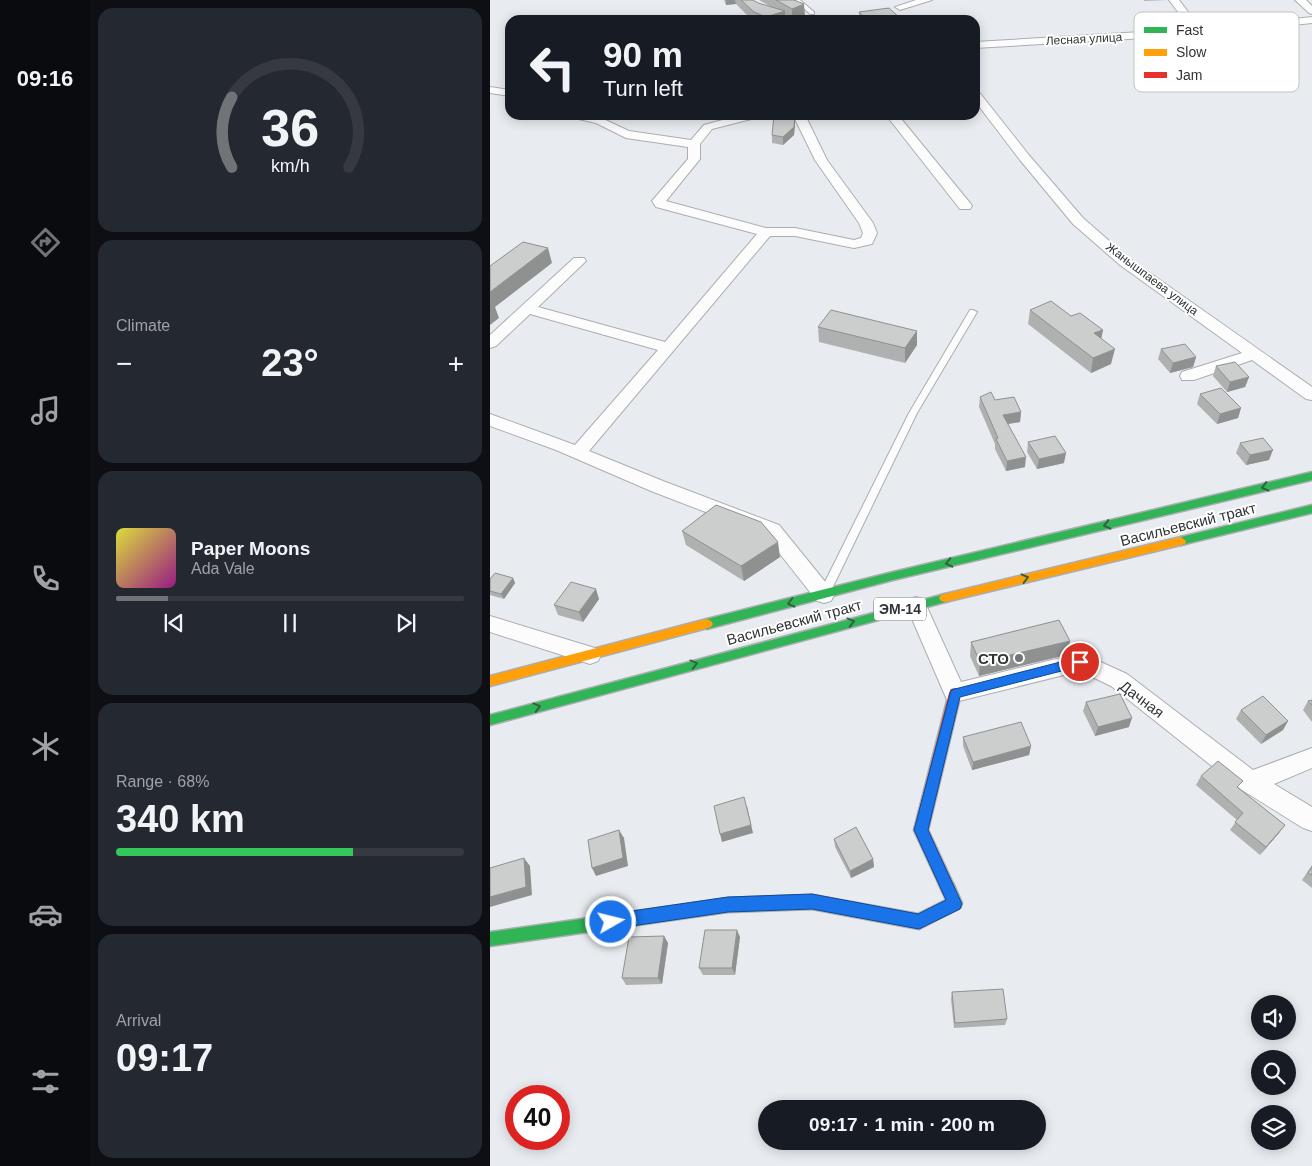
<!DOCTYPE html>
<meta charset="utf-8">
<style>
:root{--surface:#171b24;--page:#242831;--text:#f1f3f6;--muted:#9ea1a6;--line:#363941;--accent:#717477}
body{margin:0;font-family:Arial,sans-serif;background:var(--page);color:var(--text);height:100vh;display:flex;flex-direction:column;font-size:19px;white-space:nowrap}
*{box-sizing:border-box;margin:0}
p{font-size:16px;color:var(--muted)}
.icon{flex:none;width:28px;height:28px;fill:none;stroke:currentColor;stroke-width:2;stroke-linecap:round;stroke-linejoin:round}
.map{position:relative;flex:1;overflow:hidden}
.sheet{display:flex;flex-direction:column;gap:8px;padding:8px;background:#0d0f14;width:400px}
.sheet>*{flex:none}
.hud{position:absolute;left:15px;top:15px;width:475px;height:105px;border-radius:15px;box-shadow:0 2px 12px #0003;background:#171b24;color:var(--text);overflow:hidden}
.controls{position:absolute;left:761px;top:995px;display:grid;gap:10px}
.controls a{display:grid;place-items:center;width:45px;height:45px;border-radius:50%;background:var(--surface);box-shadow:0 2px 12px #0003;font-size:25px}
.speed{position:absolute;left:15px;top:1085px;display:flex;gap:10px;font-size:25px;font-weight:700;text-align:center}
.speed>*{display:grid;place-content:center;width:65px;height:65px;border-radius:50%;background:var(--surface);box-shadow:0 2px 12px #0003;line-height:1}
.speed .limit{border:8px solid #d22;background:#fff;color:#111}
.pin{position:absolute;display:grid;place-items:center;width:42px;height:42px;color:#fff;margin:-21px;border:2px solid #fff;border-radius:50%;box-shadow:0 1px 5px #0007}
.me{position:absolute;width:55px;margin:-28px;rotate:82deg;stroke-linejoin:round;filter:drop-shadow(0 0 4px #0008)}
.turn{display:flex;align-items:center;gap:18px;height:105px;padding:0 15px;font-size:22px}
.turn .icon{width:65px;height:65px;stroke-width:2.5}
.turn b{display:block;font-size:35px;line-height:42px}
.big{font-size:38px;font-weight:600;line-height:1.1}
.sheet .tile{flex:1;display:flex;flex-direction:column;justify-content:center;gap:8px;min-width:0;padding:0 18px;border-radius:15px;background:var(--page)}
.sheet .dial{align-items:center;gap:0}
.dial svg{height:130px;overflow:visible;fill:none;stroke:var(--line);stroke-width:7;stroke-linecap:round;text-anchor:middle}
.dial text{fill:var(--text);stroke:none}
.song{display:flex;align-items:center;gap:15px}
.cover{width:60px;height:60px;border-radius:8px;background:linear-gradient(135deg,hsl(60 70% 55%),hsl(310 70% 35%))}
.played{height:5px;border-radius:2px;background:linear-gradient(90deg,var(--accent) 15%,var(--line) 15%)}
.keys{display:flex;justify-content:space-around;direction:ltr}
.heat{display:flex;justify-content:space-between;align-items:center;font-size:28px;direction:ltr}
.charge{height:8px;border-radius:4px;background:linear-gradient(90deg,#34c759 68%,var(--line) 0)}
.trip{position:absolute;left:268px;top:1100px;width:288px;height:50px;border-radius:25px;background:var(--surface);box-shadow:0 2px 12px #0003;font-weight:600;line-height:50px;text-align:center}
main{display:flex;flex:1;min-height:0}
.menu{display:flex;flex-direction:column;width:90px;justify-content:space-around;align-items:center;background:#090b0e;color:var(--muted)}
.menu .icon{width:35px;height:35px}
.menu .selected{color:var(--accent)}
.menu b{font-size:22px;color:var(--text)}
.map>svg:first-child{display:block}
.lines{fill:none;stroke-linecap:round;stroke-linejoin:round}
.lane-casing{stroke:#abaeb1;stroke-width:2}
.street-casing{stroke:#abaeb1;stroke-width:2}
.fast-casing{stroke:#abaeb1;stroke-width:3}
.slow-casing{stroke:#abaeb1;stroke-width:3}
.jam-casing{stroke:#abaeb1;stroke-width:3}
.lane{fill:#fcfcfd;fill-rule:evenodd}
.street{fill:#fcfcfd;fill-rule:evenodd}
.fast{fill:#30b455;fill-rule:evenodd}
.slow{fill:#ff9f0a;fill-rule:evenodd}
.jam{fill:#e5322d;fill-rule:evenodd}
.wall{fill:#afb0b0}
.shaded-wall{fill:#8f9090}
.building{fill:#cccdcd;stroke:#8f9090}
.oneway{stroke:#316141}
.route{fill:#1a73e8;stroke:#114b97}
.poi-dot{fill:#717477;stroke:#fff;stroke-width:2}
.labels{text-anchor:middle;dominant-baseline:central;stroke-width:4;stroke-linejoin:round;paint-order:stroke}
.far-street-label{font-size:12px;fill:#313436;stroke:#fff}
.shield{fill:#fff;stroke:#6f7172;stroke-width:1}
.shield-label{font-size:14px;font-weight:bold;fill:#313436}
.street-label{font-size:15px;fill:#313436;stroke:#fff}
.poi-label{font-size:15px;font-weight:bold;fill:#313436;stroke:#fff;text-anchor:end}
.key{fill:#fff;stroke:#c1c2c3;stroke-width:1}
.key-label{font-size:14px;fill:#313436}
</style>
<main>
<nav class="menu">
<b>09:16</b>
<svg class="icon selected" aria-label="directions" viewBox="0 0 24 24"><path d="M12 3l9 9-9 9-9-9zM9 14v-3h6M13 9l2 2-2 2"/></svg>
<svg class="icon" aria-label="music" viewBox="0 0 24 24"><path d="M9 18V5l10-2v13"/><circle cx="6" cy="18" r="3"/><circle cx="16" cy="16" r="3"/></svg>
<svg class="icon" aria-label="phone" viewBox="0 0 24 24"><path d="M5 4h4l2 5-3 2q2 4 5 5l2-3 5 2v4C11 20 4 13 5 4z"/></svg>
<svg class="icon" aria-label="climate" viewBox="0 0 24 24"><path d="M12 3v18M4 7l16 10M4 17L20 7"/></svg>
<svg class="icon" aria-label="car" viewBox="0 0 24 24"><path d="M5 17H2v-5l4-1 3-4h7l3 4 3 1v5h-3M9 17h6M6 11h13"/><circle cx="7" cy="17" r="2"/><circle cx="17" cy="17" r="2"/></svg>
<svg class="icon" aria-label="filters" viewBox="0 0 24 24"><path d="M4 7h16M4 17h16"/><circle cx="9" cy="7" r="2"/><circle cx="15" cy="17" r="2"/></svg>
</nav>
<section class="sheet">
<div class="tile dial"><svg viewBox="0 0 100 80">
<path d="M14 69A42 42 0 1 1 86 69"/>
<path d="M14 69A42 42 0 0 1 14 26" stroke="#717477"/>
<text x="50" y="56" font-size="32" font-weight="700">36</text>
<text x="50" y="72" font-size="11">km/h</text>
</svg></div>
<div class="tile"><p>Climate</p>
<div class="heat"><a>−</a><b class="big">23°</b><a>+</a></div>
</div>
<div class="tile">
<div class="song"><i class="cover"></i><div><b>Paper Moons</b><p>Ada Vale</p></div></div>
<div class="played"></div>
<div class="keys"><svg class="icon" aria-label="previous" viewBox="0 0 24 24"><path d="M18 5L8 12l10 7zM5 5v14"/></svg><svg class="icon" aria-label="pause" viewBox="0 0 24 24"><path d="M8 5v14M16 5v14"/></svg><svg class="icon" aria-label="next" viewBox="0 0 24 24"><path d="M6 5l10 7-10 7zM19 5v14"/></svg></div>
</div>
<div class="tile"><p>Range · 68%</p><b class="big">340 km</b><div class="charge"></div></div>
<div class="tile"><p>Arrival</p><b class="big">09:17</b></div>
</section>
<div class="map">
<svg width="822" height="1166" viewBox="0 0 822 1166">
<rect width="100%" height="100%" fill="#e8ecf0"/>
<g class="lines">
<defs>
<path id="lane" d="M305 0H310L324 12V14H320Z
M480 310H483L487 312 427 413 338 597H330L329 594 419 413Z"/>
<path id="street" d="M426 0H442L410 10 405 7Z
M679 0H689L711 29 822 17V23L708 35 485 48V42L701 29Z
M805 0H816L822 6V14L819 13Z
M0 87 20 90V96L0 93Z
M485 91 489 92 538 154 593 218 640 259 822 387V400L816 399 762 360 704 380H692L690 376 692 372 752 353 630 265 583 224 530 160 485 101Z
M78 115 109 117 139 131 201 140 214 125 251 115H271L269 117 222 129 210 144V159L176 201 276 228H305L364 240 371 238 373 233 369 223 325 160 303 115H315L337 160 383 223 387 233 382 244 364 248 305 236H280L99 451 173 481 289 525 341 589 344 595 341 601 334 603 327 601 275 535 161 491 66 450 0 426V414L85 445 168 350 40 314 6 346 0 348V335L84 258H94L96 261 48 307 175 342 267 234 166 207 162 201 198 159V147L136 138 106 123 80 117Z
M396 115H408L480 203 482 206 480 209H470Z
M426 597 433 599 436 605 471 682 591 653 637 674 763 770 822 748V768L784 784 822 807V831L813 828 752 790 621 686 590 671 465 702 457 700 416 605 419 599Z
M0 616 108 649 111 655 108 661 100 664 0 632Z"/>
<path id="fast" d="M822 472V480L403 580 217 629 213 627 211 624 213 621 217 619 403 572Z
M822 505V513L691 545 686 541 691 537Z
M455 594 459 595 461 598 459 601 0 725V715Z
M458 881 463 883 472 903 470 908 429 929 322 909 238 912 0 946V932L238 898 322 895 428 914 456 900 451 888 453 883Z"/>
<path id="slow" d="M691 537 696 541 695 544 455 602 451 601 449 598 451 595 455 594Z
M217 619 221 621 223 624 221 627 0 686V676Z"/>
<path id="jam" d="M465 688 469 689 471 693 438 830 465 888 463 893 458 895 453 893 424 830 459 693 461 689Z"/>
</defs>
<use href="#lane" class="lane-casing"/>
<use href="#street" class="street-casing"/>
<use href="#fast" class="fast-casing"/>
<use href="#slow" class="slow-casing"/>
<use href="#jam" class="jam-casing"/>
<use href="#lane" class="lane"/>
<use href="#street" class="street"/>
<use href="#fast" class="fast"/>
<use href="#slow" class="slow"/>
<use href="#jam" class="jam"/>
</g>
<path class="wall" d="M234 0H263L268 3 281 7 269 0H304L315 15 302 19 295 15V20H262L246 4 236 5Z
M654 0H677L654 1Z
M369 12 412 20H369Z
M305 124 304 135 293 145 282 143V135Z
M540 310 581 316 613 330 611 339 621 364 601 373 538 324Z
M328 327 427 331V345L415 363 329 342Z
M671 349 706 357 703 367 680 373 668 359Z
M726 366 759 377 755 387 737 392 723 376Z
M710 394 751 408 748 418 727 424 707 404Z
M490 397 505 400 531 412 530 422 518 424 535 467 516 471 505 449V444L489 407Z
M538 442 574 463 547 469 537 452Z
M750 443 779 460 756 465 746 453Z
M192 531 290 557 254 581 196 545Z
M23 578 25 583 14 599 0 595V579Z
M109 599 93 622 68 615 64 605Z
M580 641 576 655 489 676 480 656 481 642Z
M822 700V722L813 710 818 701Z
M596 702 639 727 605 736 593 711Z
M751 710 798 721 793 730 771 744 746 719Z
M473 737 541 746 539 755 482 770 473 746Z
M711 776 749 789 795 825 789 833 770 855 740 830 747 820 706 785Z
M344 839 383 859 384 867 361 878 345 847Z
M822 865V888L812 880Z
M174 936 178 943 172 984 136 985 132 978Z
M250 937 245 975H213L209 968Z
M462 992 517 1019 515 1025 464 1028 461 999Z"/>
<path class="shaded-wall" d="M236 0H245L246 4 236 5Z
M314 4 315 15 302 19V9Z
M295 11V20H277L276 17Z
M305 116V124L304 135 293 145V137Z
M58 248 62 263 5 307 9 318 0 325V292Z
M613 330 610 344 604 333Z
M427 331V345L415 363V348Z
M625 349 621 364 601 373 603 358Z
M706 357 703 367 680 373 683 363Z
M759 377 755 387 737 392 740 382Z
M751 408 748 418 727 424 730 414Z
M531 412 530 422 512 425 513 415Z
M783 450 779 460 756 465 760 455Z
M576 453 574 463 547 469 549 459Z
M536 457 535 467 516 471 517 461Z
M288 542 290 557 254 581 251 566Z
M23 578 25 583 14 599 11 594Z
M106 589 109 599 93 622 89 612Z
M580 641 576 655 489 676 490 662Z
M642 718 639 727 605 736 608 727Z
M798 721 793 730 771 744 776 735Z
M541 746 539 755 482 770 483 762Z
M257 806 263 833 232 842 230 834Z
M795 825 789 833 770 855 776 847Z
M129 830 134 838 138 866 106 876 102 868Z
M34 858 40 866 42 895 0 907V897Z
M383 859 384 867 361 878 360 871Z
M247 930 250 937 245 975 242 968Z
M174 936 178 943 172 984 168 978Z"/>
<path class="building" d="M251 0H263L268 3 295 11 276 17 264 12Z
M286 0H304L314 4 302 9Z
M399 8 412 20H376L369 12Z
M284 115H304L305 116 304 127 293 137 282 135Z
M33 242 58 248 0 292V266Z
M561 301 581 316 590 313 613 330 604 333 625 349 603 358 540 310Z
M341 310 427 331 415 348 328 327Z
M695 344 706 357 683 363 671 349Z
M745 362 759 377 740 382 726 366Z
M731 388 751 408 730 414 710 394Z
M501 392 505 400 524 397 531 412 513 415 536 457 517 461 506 439 508 438 490 397Z
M565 436 576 453 549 459 538 442Z
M773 438 783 450 760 455 750 443Z
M226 505 271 522 288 542 251 566 192 531Z
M5 573 23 578 11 594 0 591V579Z
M81 582 106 589 89 612 64 605Z
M569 620 580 641 490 662 481 642Z
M630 694 642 718 608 727 596 702Z
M773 696 798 721 776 735 751 710Z
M822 700V705L818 701Z
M531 722 541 746 483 762 473 737Z
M728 761 753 781 747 787 795 825 776 847 745 822 753 813 711 776Z
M254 797 261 825 230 834 224 806Z
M366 827 383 859 360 871 344 839Z
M129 830 133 858 102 868 98 840Z
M34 858 36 887 0 897V868Z
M822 867V875L818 873Z
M215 930H247L242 968H209Z
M174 936 168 978H132L139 937Z
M513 989 517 1019 465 1023 462 992Z"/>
<defs><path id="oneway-chevron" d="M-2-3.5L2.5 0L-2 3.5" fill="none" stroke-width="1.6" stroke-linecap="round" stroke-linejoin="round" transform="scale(1.25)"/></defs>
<g class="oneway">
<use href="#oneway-chevron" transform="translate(775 487) rotate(166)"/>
<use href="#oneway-chevron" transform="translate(617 525) rotate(166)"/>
<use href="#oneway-chevron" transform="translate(459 563) rotate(167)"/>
<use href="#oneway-chevron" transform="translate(535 578) rotate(-14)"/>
<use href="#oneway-chevron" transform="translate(301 603) rotate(166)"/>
<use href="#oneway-chevron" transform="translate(361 622) rotate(-15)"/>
<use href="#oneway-chevron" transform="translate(204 664) rotate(-15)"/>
<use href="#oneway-chevron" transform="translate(47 707) rotate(-15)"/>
</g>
<path class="route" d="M590 657 595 658 597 662 595 665 470 697 438 830 472 904 470 909 429 929 322 909 238 912 121 929 115 927 113 922 115 916 121 914 238 897 322 894 428 914 456 900 424 830 461 690Z"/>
<circle class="poi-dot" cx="529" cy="658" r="5"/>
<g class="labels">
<g class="far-street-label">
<text transform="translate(594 39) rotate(-3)">Лесная улица</text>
<text transform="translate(662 279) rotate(37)">Жанышпаева улица</text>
</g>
<rect class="shield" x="384" y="597.5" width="52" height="23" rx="4"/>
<g class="shield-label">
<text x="410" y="609">ЭМ-14</text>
</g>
<g class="street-label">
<text transform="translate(698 524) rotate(-14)">Васильевский тракт</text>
<text transform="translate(304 622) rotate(-15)">Васильевский тракт</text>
<text transform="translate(652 699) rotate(37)">Дачная</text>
</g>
<g class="poi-label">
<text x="519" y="658">СТО</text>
</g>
</g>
<rect x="644" y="12" width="165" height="80" rx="8" class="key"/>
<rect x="654" y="27" width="23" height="6" fill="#30b455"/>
<rect x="654" y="49" width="23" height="7" fill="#ff9f0a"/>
<rect x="654" y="72" width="23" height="6" fill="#e5322d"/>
<g class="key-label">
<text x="686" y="35">Fast</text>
<text x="686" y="57">Slow</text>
<text x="686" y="80">Jam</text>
</g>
</svg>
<div class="controls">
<a><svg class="icon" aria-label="sound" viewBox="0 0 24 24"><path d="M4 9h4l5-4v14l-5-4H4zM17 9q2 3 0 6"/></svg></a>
<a><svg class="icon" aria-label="search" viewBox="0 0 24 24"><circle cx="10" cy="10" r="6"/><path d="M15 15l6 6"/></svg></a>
<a><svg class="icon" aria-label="layers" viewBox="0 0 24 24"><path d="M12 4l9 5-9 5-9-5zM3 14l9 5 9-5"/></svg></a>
</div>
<div class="speed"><div class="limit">40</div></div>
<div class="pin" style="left:590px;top:662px;background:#d93025"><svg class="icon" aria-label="arrive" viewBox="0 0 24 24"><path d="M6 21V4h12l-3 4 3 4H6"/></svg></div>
<svg class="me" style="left:121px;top:922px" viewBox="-20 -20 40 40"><circle r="17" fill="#1a73e8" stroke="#fff" stroke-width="3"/><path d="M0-11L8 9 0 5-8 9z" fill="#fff"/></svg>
<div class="trip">09:17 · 1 min · 200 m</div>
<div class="hud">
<div class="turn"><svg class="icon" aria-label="left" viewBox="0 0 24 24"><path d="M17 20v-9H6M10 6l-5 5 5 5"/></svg><div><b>90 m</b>Turn left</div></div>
</div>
</div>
</main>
